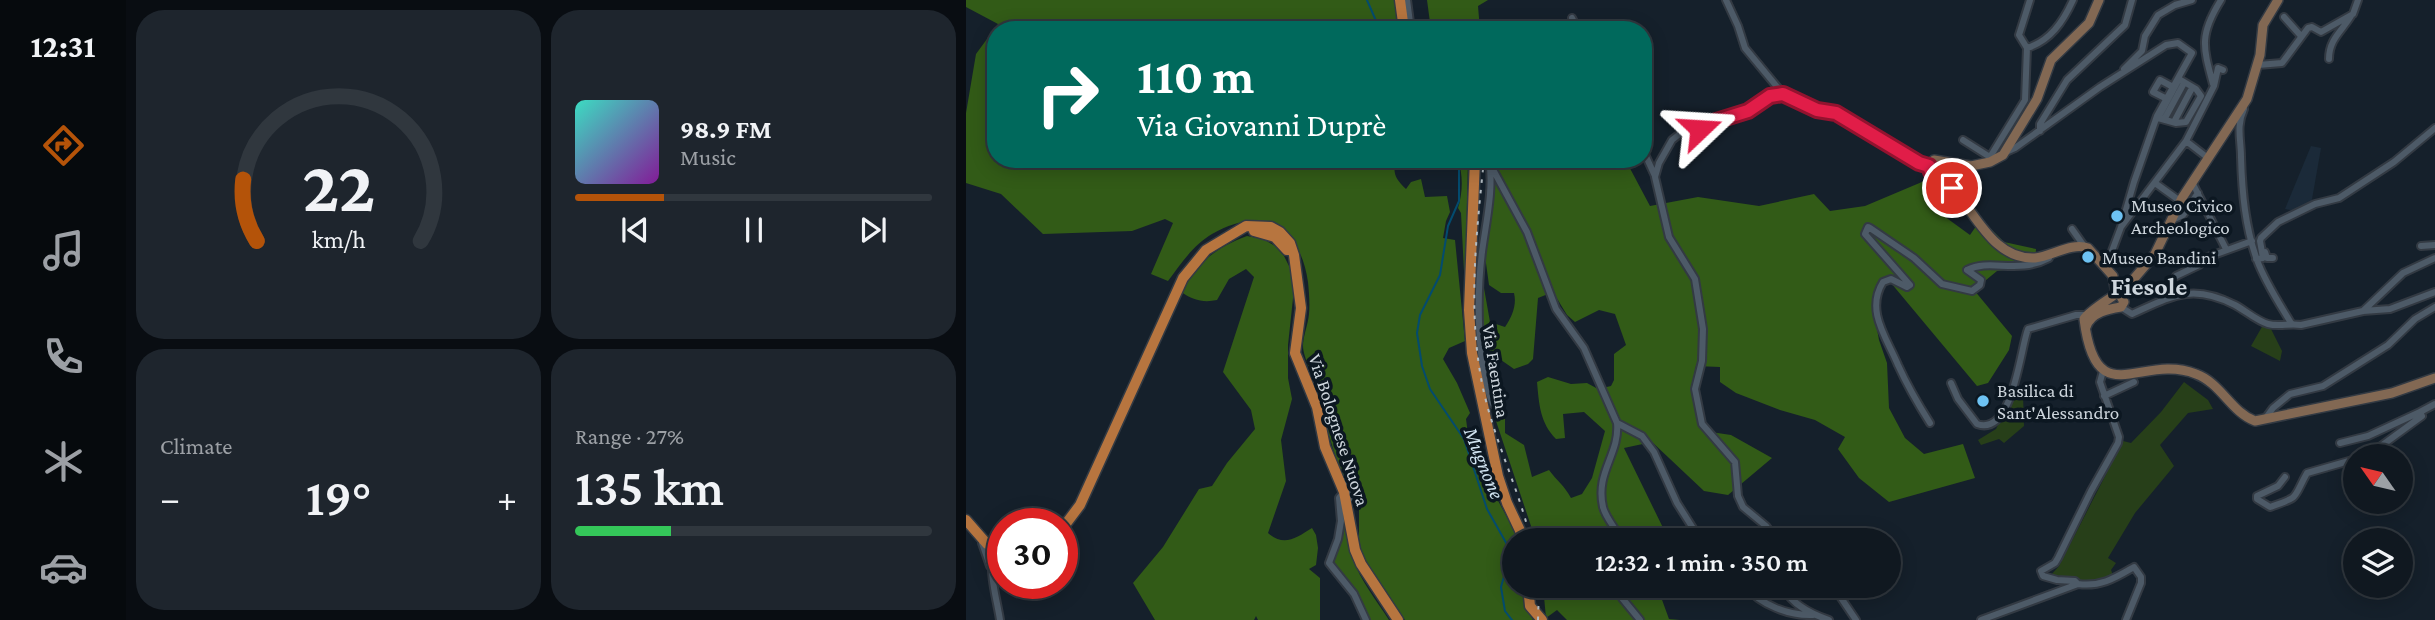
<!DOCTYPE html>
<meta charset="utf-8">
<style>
:root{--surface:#101820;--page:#1e252d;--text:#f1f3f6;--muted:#9ca0a5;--line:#30373e;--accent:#b45309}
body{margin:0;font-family:"Crimson Pro",serif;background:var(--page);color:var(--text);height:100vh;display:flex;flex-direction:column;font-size:26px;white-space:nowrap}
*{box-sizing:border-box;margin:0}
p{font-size:23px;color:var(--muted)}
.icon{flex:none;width:38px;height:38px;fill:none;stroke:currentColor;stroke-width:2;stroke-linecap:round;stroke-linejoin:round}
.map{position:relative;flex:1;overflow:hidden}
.sheet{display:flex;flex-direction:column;gap:10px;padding:10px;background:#090d12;width:840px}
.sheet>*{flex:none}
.guide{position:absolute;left:21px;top:21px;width:665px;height:147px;border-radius:28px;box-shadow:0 4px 18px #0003,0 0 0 2px var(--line);background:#00695c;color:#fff;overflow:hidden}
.needle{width:46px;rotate:304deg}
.tools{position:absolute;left:1377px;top:444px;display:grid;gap:14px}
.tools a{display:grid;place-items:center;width:70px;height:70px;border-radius:50%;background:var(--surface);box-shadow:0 4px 18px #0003,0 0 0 2px var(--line);font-size:35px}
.speed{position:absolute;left:21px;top:508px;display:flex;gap:14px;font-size:35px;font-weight:700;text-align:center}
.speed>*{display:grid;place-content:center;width:91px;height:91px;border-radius:50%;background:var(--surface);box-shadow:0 4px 18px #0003,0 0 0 2px var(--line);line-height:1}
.speed .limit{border:10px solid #d22;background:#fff;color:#111}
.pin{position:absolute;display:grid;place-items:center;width:60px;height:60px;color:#fff;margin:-30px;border:4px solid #fff;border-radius:50%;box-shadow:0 2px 7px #0007}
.me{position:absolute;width:77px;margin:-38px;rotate:70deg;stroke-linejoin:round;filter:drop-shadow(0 0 5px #0008)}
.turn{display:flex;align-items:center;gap:24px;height:147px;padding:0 35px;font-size:32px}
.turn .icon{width:91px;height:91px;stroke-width:2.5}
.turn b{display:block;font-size:49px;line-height:60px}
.big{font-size:52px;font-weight:600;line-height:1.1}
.sheet .widget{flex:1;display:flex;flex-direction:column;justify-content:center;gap:10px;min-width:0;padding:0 24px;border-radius:28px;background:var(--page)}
.sheet .dial{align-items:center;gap:0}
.dial svg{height:182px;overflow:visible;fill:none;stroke:var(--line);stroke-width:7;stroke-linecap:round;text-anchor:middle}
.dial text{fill:var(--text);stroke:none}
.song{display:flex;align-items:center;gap:21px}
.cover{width:84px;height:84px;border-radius:10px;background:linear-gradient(135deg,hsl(170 70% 55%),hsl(290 70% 35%))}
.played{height:7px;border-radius:4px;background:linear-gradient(90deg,var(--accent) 25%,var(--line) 25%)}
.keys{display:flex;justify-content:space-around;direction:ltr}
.heat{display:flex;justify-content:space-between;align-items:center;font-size:38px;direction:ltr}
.charge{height:10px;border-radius:5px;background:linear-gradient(90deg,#34c759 27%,var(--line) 0)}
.sheet .tiles{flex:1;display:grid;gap:10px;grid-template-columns:repeat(2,1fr)}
.trip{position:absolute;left:536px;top:528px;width:399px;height:70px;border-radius:35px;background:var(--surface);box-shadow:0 4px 18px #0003,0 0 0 2px var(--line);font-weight:600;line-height:70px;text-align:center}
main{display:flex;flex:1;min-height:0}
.tabs{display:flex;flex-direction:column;width:126px;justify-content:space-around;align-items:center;background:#060a0d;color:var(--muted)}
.tabs .icon{width:49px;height:49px}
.tabs .selected{color:var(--accent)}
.tabs b{font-size:32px;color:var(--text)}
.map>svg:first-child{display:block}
.built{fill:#1b2a39}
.green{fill:#273f19}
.forest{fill:#325b17}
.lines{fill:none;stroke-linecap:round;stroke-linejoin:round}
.stream{stroke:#034b6e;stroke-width:2}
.street-casing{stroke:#333a43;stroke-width:10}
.secondary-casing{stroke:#333a43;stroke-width:12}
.primary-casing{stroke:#333a43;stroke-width:13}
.street{stroke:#4d5a67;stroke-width:6}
.secondary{stroke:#826853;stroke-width:9}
.primary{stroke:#b7753f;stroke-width:10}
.rail{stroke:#b3bcc3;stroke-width:2;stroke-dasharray:3.5 7;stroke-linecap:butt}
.route-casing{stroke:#92132f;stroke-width:18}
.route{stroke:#e11d48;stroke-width:12}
.poi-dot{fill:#6dc2f3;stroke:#0c1721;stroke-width:2.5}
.labels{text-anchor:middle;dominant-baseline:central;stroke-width:7;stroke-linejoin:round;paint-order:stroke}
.poi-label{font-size:19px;fill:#cdd5dc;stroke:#0c1721;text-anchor:start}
.street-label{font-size:19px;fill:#cdd5dc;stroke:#0c1721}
.water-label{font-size:21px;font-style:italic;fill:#d1e4f1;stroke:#0c1721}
.district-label{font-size:26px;font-weight:bold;fill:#cdd5dc;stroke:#0c1721}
</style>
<main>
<nav class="tabs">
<b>12:31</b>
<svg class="icon selected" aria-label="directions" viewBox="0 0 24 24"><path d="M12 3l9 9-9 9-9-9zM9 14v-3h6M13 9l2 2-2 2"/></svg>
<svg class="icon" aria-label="music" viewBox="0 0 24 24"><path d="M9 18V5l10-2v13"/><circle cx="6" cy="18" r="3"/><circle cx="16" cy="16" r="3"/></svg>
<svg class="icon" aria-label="phone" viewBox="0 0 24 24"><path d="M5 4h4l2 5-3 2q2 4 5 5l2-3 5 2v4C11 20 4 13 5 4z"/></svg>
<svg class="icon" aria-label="climate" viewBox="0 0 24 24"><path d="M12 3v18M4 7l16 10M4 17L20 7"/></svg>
<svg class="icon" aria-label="car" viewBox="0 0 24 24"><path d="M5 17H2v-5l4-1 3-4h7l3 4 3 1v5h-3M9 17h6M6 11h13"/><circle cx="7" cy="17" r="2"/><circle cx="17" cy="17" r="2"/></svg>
</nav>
<section class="sheet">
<div class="tiles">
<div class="widget dial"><svg viewBox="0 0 100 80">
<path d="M14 69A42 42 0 1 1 86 69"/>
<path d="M14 69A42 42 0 0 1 8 42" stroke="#b45309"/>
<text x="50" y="56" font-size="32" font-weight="700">22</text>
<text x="50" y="72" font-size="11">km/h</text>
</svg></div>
<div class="widget">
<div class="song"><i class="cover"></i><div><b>98.9 FM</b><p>Music</p></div></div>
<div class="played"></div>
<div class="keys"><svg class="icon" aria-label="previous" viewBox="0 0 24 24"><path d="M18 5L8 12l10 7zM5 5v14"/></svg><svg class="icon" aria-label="pause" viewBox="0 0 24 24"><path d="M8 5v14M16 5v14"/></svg><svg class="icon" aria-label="next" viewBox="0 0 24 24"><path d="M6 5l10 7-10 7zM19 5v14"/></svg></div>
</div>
<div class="widget"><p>Climate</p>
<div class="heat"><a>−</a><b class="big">19°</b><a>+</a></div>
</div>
<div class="widget"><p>Range · 27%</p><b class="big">135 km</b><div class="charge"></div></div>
</div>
</section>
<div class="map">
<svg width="1469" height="620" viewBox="0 0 1469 620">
<rect width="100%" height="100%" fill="#15202b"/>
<path class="built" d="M1345 146 1355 148 1345 205 1330 211 1319 209Z"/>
<path class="green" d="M1297 325 1304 327 1316 351 1314 361 1285 346Z
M1218 382 1242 400 1247 409 1222 413 1194 445 1208 466 1169 513 1142 558 1150 563 1145 570 1148 578 1123 582 1085 575 1093 566 1157 441 1165 443 1195 412Z
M1050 387 1057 395 1058 426 1038 443 1033 439 1015 445 1012 440 1030 429Z"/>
<path class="forest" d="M0 0H431L435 30H30V159H430C426 174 430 179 440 189L445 182 455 179 459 197 481 196 484 212 480 221 477 238 489 240 499 341 483 348 477 359 491 383 504 413 500 419 502 434 519 454 530 497 554 541H548V586H556L559 603 567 620H439L396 555 393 539V508L383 482 375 475 358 419 370 411C368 397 362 395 353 385 347 378 337 356 337 346 337 336 342 325 343 314 344 304 343 292 342 282 334 226 296 205 246 234 227 245 215 264 202 281L185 274 207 223 199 219 166 231 77 234 35 194 0 183V113L10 54 32 24 0 7Z
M461 0H522L512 6 514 30H465Z
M492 159H502L499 291 495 213 492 208C497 192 497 175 492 159Z
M513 159H659L684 206 732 197 793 206 848 194 864 211 899 206 963 179 985 191 974 199 971 211 1004 235 1015 219 1038 242 1070 249 1069 265 1031 271 1008 290 1046 336 1043 350 1022 383 1011 386 920 277 912 284 908 312 913 340 921 363 923 408 939 438 958 454 997 444 1009 478 923 502 893 478 872 449 879 437 849 420 814 410 770 393 754 382V367L730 366C723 396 726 403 738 431L765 435 806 458 762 495 738 491 686 442 658 448 702 538 701 541H570L526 409 539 416V433L558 445 566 477 583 470C591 481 598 485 605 498L616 494 626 478 639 431 618 412 597 414 599 438 590 439C574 423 573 404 571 382L582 377 605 384 621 383 632 389 645 386 648 380V354L660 345 649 314 633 310 609 322 601 315 587 292 572 298 567 359 562 364 548 369 535 360 528 364 529 371 523 376 517 344 515 289 518 288 524 322 539 327C546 317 551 305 548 293H535L523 285 519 256 521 166 513 163Z
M281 236 297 239 309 246 318 256 324 268 328 289 322 345V378L326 399 315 440 320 481 302 533C318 547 330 538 346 528L350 535 352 548 350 565 343 569 354 578V620H292L290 616 288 620H189L167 583 197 547 233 489 246 486 261 463 289 429 285 410 257 372 288 277 280 269 263 279 251 300C237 303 227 300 215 292 233 262 247 249 281 236Z
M375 501C382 520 381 539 387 559 394 580 411 601 423 620H403L387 588 365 563 369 551Z
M577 586H691L703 619 714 620H601L591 610 580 618Z"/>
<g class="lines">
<path class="stream" d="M401 0 414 30
M486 159 493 170V201L482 226 474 275 454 315 451 333 456 366 464 389 498 439 521 509 543 548V559L535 587 539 611 546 620"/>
<defs>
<path id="street" d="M441 0 445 30
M760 0 772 26 779 48 817 94
M1318 17 1335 36
M606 18 612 30
M1061 48C1084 41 1097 22 1107 0
M1363 59C1363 39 1376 31 1385 16
M1292 65 1316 63 1342 28 1346 27 1355 32 1387 14 1392 0
M1158 69 1176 51 1179 36 1192 15 1209 5 1226 0
M1213 79 1230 89 1235 96 1220 122 1210 123 1192 118Z
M1247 84C1237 47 1233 35 1255 0
M1201 99 1187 92 1194 80 1207 87
M1278 109C1270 126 1275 140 1275 157 1276 192 1279 227 1291 260 1299 282 1313 303 1325 323
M1199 118 1218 83
M1209 120 1226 88
M1074 131V124L1101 80 1159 25 1166 0
M997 140 1027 159
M1220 141 1242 158
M677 150 689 176
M1040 152 1049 148 1134 87 1200 45 1212 43 1226 53 1191 116 1168 182 1155 227
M1024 157 1059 100 1061 48 1053 35 1064 0
M523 159C528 189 520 222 516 252 511 292 510 367 527 404
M524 164 561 232 590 309 618 348 651 423 676 436 688 452 711 503 735 541
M1226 182 1260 249
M1189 183 1214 201
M1206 220 1217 215 1232 193
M1106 229 1118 246
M1455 246 1469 245
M1299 252 1301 258H1307
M1290 259 1297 258 1294 241 1295 238 1312 222 1349 204 1373 198 1428 162 1469 128
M1140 267 1155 227 1220 141 1248 86 1252 68 1257 70
M1001 270C1025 258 1051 275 1083 258
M1210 276 1233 265 1242 257 1286 241
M1155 307 1166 314C1206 296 1226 283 1269 305 1280 311 1291 321 1302 324 1313 327 1324 323 1335 325L1397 311 1424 309 1469 292
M1397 311 1437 273 1469 258
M985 383 992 399 1011 424C1047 437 1054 349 1062 329L1110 315H1118L1123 318
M1138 396 1168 382
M1299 419 1307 408 1324 394 1357 386 1422 345 1449 319 1469 307
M651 423C654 454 629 472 637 507 640 519 651 529 655 541
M964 423C952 404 941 385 932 365 921 338 899 311 917 282L925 279 941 287 944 285 899 234 902 227 904 228 948 258 976 284 1006 291 1014 285 1015 280 1001 270
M1374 443 1402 436 1454 412
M1400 457 1456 416 1454 412 1469 404
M1319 477 1312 486 1291 496V499L1304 507C1335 496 1326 500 1341 473L1390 459
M373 481H381L386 497 380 501
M378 492 373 498 375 521 372 539 363 563 388 594 400 620
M811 541 800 526 777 507 772 496 769 462 736 424 729 389 736 361 737 329 729 279 703 237 689 177 693 163 706 140 715 133 775 114 804 96 817 94 851 110 870 113 953 163 963 166
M16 543 24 566
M29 549C21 569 31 599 34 620
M1112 584 1109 581 1091 580 1077 576 1075 571 1089 563 1092 558 1125 491 1152 443 1153 437 1134 382 1137 371
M1112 584C1135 587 1149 578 1168 567L1175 577V583L1160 620
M653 586 656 598 674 620
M779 586C795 605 823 616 847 615
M816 586C826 605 845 614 863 620
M867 586 890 620
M1015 620 1112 584"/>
<path id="secondary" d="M1133 0 1123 23 1085 60 1071 99 1037 155 1024 162 1005 166 968 160 963 168C969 177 980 182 988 190 1010 214 1028 260 1069 258 1086 256 1106 242 1122 248L1147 276 1150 294
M1150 294C1142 300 1123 311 1118 319 1130 416 1175 352 1230 374 1255 383 1265 412 1289 421L1426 393 1469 378
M1154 295 1189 254 1216 198 1281 99 1294 55 1297 25 1312 0
M1120 327C1125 312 1143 309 1155 307L1158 302 1154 295"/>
<path id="primary" d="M434 0 438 30
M509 159 503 310 506 353 532 476 541 503 559 541
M288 231 309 237 321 250
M0 520 21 544 37 551
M96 529 114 505 217 278 240 250 280 226 305 227 314 232 324 243 328 255 335 308 329 353 351 407 359 447 378 492 389 550 395 564 432 620
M562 586 564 606 576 620"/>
</defs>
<use href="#street" class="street-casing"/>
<use href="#secondary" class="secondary-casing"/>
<use href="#primary" class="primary-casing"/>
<use href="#street" class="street"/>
<use href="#secondary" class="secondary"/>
<use href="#primary" class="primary"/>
<path class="rail" d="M517 169C510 236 503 306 514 372 523 431 552 484 565 541
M572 620 573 586"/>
</g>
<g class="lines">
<defs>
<path id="route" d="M734 129 750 121 782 111 804 96 817 94 851 110 870 113 953 163 963 166 965 172 986 188"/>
</defs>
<use href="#route" class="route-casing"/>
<use href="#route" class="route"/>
</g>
<g class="poi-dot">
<circle cx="1151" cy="216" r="7"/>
<circle cx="1122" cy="257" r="7"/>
<circle cx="1017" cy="401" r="7"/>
</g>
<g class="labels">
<g class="poi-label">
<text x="1165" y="205">Museo Civico<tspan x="1165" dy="22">Archeologico</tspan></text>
<text x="1136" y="257">Museo Bandini</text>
<text x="1031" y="390">Basilica di<tspan x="1031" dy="22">Sant'Alessandro</tspan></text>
</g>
<g class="street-label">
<text transform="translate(530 371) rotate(81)">Via Faentina</text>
<text transform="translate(373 430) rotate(72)">Via Bolognese Nuova</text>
</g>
<g class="water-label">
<text transform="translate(518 463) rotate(68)">Mugnone</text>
</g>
<g class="district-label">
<text x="1183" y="286">Fiesole</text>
</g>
</g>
</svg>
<div class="tools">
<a><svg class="needle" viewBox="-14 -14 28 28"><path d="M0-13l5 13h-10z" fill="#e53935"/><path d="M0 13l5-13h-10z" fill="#9ca0a5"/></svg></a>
<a><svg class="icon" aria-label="layers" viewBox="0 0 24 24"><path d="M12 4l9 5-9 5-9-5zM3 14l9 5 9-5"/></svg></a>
</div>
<div class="speed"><div class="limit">30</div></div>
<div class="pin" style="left:986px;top:188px;background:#d93025"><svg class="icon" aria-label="arrive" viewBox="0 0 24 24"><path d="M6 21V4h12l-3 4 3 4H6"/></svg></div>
<svg class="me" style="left:734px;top:129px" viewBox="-20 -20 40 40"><path d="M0-17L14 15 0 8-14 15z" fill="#e11d48" stroke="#fff" stroke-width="4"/></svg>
<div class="trip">12:32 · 1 min · 350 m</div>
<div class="guide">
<div class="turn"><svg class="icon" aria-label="right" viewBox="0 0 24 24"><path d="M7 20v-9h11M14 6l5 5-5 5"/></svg><div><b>110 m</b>Via Giovanni Duprè</div></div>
</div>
</div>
</main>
